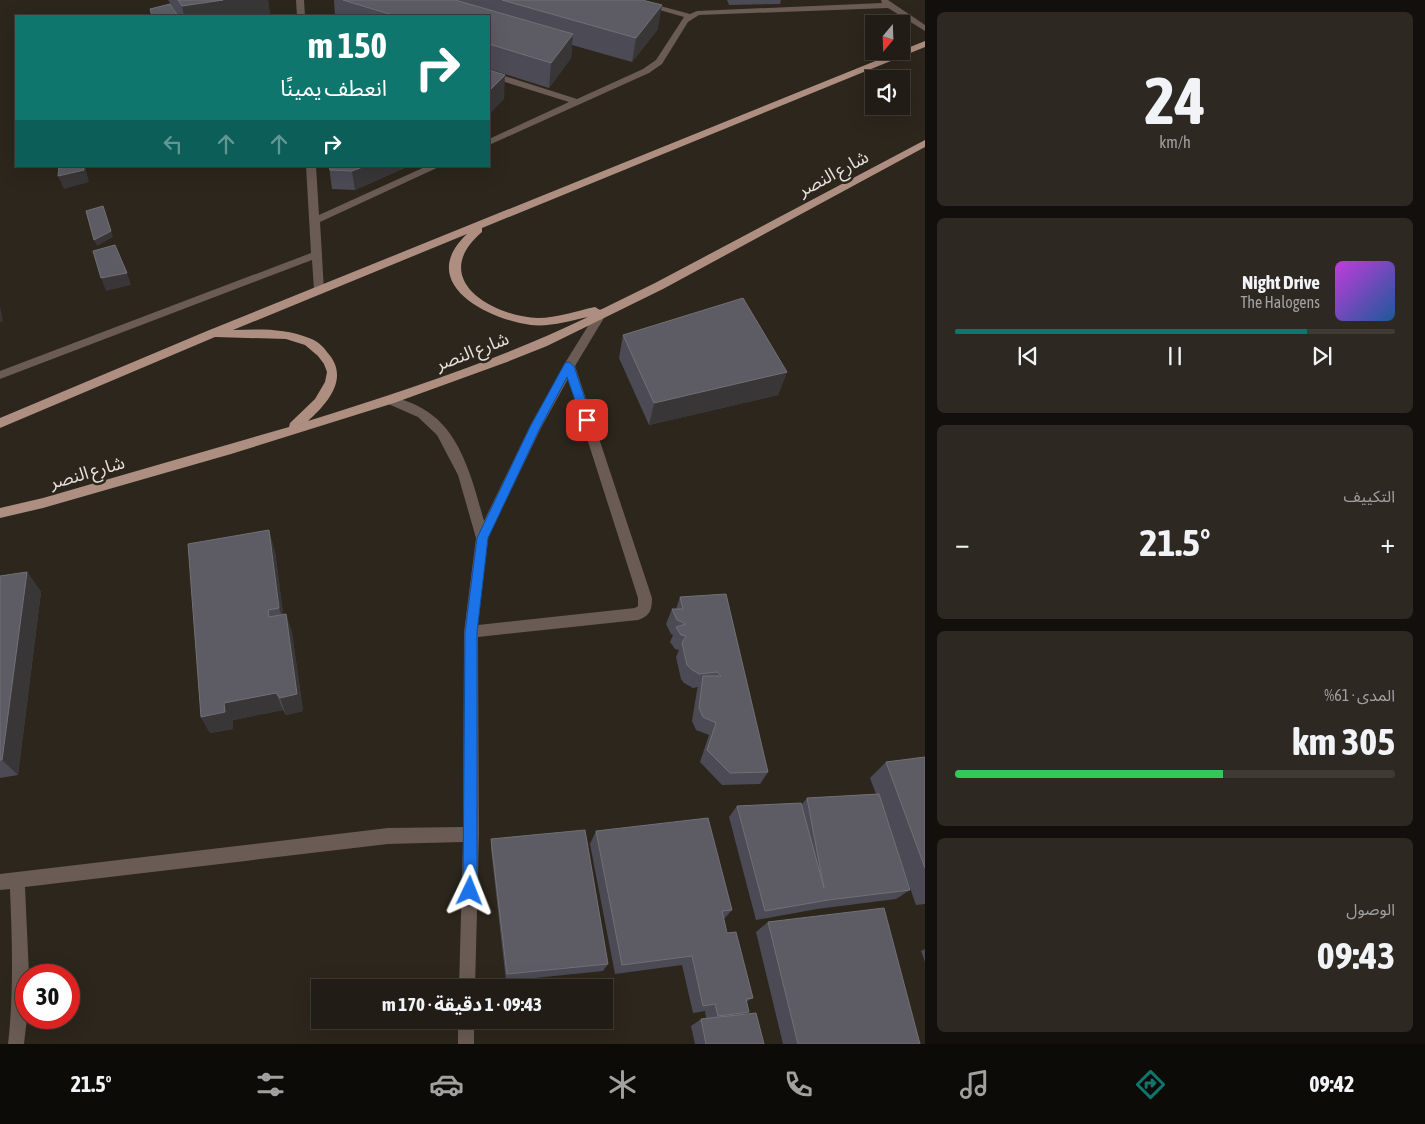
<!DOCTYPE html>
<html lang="ar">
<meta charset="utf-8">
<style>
:root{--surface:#211c15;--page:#2d2922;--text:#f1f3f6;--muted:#a2a1a0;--line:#3e3a34;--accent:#0f766e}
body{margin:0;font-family:"Asap Condensed","Noto Sans Arabic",sans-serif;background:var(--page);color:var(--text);direction:rtl;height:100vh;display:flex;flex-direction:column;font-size:19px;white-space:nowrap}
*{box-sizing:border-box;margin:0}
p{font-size:16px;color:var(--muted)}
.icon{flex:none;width:28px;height:28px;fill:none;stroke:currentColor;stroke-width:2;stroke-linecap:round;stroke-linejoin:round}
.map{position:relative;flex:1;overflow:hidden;direction:ltr}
.panel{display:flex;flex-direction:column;gap:12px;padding:12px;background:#120f0c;width:500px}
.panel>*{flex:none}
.top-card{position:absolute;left:15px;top:15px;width:475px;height:152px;border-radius:0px;box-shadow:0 5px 20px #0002,0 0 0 1px var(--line);direction:rtl;background:#0f766e;color:#fff;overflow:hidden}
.needle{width:32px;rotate:199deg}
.tools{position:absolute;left:865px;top:15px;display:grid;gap:10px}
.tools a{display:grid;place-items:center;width:45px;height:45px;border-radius:0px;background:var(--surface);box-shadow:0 5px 20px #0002,0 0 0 1px var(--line);font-size:25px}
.speed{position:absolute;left:15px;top:964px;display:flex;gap:10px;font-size:25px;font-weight:700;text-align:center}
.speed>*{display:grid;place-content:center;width:65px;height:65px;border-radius:50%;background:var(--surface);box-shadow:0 5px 20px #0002,0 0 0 1px var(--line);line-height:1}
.speed .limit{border:8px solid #d22;background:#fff;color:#111}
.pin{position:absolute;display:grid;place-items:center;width:42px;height:42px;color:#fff;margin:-21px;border-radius:10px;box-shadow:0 2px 8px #0006}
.me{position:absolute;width:55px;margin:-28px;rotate:2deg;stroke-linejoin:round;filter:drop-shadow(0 0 4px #0008)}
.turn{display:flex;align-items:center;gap:18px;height:105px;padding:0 20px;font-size:22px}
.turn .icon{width:65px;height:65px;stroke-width:2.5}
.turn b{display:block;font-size:35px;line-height:42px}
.lanes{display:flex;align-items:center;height:48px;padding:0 20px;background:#0003;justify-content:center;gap:25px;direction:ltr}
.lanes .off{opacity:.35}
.big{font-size:38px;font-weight:700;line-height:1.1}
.panel .card{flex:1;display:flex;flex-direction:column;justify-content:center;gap:8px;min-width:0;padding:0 18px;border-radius:8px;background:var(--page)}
.panel .dial{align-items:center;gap:0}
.dial b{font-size:65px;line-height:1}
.song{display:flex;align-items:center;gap:15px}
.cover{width:60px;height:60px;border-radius:8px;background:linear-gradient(135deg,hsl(290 70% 55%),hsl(210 70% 35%))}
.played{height:5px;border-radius:2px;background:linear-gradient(90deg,var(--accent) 80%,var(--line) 80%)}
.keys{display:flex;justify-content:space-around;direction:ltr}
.heat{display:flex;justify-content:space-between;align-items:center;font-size:28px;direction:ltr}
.charge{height:8px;border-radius:4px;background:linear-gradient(90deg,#34c759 61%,var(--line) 0)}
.trip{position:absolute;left:311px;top:979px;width:302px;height:50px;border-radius:0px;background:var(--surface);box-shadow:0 5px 20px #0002,0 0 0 1px var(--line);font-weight:700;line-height:50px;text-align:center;direction:rtl}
.tab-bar{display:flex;height:80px;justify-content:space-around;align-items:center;background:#0d0b08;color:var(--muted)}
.tab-bar .icon{width:35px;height:35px}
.tab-bar .selected{color:var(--accent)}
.tab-bar b{font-size:22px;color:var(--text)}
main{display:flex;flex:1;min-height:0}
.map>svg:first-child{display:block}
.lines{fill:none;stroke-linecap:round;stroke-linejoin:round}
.minor{fill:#6a5b54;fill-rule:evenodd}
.major{fill:#ad8e80;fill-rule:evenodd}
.wall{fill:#4c4b55}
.shaded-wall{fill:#393638}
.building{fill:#5d5b63;stroke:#727076}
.route{fill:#1a73e8;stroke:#114b97}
.labels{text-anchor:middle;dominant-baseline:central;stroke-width:5;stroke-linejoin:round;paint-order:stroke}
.street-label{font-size:18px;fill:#e5e1db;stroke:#2c261c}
</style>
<main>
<section class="panel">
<div class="card dial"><b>24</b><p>km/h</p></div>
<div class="card">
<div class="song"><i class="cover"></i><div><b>Night Drive</b><p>The Halogens</p></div></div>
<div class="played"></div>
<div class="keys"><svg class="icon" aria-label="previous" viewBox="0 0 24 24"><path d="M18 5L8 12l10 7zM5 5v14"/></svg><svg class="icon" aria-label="pause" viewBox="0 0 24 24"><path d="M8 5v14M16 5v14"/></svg><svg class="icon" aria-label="next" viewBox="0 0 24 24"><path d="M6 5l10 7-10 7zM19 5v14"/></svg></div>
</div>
<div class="card"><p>التكييف</p>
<div class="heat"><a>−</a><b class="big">21.5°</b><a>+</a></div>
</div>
<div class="card"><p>المدى · 61%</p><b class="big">305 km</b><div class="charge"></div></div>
<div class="card"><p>الوصول</p><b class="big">09:43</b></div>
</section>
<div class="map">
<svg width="925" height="1044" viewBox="0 0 925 1044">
<rect width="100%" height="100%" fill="#2c261c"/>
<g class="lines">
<path class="minor" d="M296 0H304L305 16H297Z
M625 0H638L690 14 697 11 882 3 881 0H888L925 25V31L888 8 699 15 688 22 662 64 649 73 489 145V139L569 102 489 77V71L577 99 643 69 656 60 684 17Z
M306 166H316L319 215 427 166H441L320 222 324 290 323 293 319 294 314 290 312 260 0 379V371L311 253Z
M602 309 607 313 575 366 652 598C652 610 650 616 638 620L478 637 479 834 475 988H459L463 842 388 844 25 887 29 975H26L27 1018 24 1044H8C14 992 12 941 10 889L0 890V874L388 828 463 827 464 632 476 538 458 475 437 435 418 417 386 403 384 400 390 396C405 400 420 405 432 415 463 438 474 486 484 521L531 424 565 363 598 310ZM568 379 638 598V606L635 608 478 625 488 538 541 428Z
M458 1020H474V1044H458Z"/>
<path class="major" d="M925 41V47L482 228V232C428 278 490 316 538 318 557 318 576 311 595 307L600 310 655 283 925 140V147L663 289 547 346 507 362 394 403 231 454 43 508 0 518V508L43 498 289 427 290 423 315 399 325 382 327 372 324 364 318 356 305 345 286 339 215 337 0 428V418L207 331ZM467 234C415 283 487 319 531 325 550 327 569 321 588 317 498 360 404 391 308 421 329 402 350 377 327 352 323 346 316 340 309 338 285 328 259 329 233 330Z"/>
</g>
<path class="wall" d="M168 0H268L270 16H178Z
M334 0H642L658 29 632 62 572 45 571 58 549 88 489 69V16H335Z
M727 0H781L780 4 729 5Z
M329 166H409L355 190 332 189Z
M623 335 787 372 778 395 649 425 619 358Z
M275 551 283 614H286L292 633 303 711 286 715 283 710 233 720V729L210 733 201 717Z
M27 572 41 592 18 775 0 778V576Z
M680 597 768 772 760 784 722 785 700 762 709 735 696 730 692 721 697 690 698 687 693 688 684 683 681 679 676 657 679 650 675 649 670 642 673 635 671 634 666 624 672 609H676Z
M925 757V904L916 905 903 868 910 890 896 899 817 909 756 920 729 817 737 806 802 804 807 798 876 794 870 778 886 762Z
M596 831 732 910 724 919 727 933 753 998 746 1002 749 1012 745 1014 764 1044H695L691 1026 701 1019 706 1018 705 1011 693 1013 682 965 615 974 590 844Z
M491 839 608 964 603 971 506 981 491 849Z
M768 922 920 1044H783L756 932Z
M925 949V962L921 951Z"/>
<path class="shaded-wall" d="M223 0H268L270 16H184L182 6Z
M662 5 658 29 632 62 636 38Z
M573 34 571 58 549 88 551 63Z
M505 75 504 99 489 115V91Z
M83 166H85L89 182 64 189 58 176Z
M365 166H409L355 190 352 171Z
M103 206 113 237 97 246 94 240Z
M127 273 131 285 106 291 101 278Z
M0 306 3 321 0 322Z
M787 372 778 395 649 425 654 403Z
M269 530 275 551 285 627 279 608Z
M27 572 41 592 18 775 2 760Z
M286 614 292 633 303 711 286 715 280 698Z
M276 693 283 710 233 720V729L210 733 201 717 224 703Z"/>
<path class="building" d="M178 0H223L182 6Z
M343 0H455L573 34 551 63 489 44V16H396Z
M502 0H642L662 5 636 38Z
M170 4 178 16H152L150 9Z
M489 70 505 75 489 91Z
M59 166H83L84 170 58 176Z
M329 166H365L352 171 330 170Z
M103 206 111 231 94 240 86 211Z
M115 245 127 273 101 278 93 251Z
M743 298 787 372 654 403 623 335Z
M269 530 279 608 268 610 269 617 286 614 297 694 280 698 276 693 224 703 225 712 201 717 188 544Z
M27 572 2 760H0V576Z
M726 594 768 772 730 773 707 750 716 723 703 717 699 708 703 676H721L717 672 699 674 691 669 687 665 682 643 686 636 681 635 676 627 686 624 677 620 672 609H683L680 597Z
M925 757V868L886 762Z
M879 794 910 890 828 900 765 911 737 806 801 803 824 888 807 798Z
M708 818 732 910 722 911 727 933 736 932 753 998 746 999 749 1012 718 1016 715 1004 703 1006 692 956 622 965 596 831Z
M585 830 608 964 507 974 491 839Z
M884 908 920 1044H798L768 922Z
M756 1013 764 1044H706L701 1019Z"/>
<path class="route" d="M569 362 574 366 592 420 590 423H583L567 377 540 428 488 538 477 632V891L475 896 470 899 465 896 463 891 465 632 477 538 530 427 565 363Z"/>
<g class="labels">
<g class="street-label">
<text transform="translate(833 173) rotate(-28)">شارع النصر</text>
<text transform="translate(472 351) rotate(-21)">شارع النصر</text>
<text transform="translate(87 472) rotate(-16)">شارع النصر</text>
</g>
</g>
</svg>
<div class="tools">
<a><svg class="needle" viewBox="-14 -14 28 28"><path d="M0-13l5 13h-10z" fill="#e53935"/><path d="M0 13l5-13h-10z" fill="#a2a1a0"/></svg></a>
<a><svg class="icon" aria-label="sound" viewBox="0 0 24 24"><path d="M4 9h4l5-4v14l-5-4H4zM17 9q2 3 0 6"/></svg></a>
</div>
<div class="speed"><div class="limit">30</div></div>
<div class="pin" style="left:587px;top:420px;background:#d93025"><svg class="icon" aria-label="arrive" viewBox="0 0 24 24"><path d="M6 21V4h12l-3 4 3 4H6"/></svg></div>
<svg class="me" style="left:470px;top:891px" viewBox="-20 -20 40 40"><path d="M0-17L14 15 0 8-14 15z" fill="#1a73e8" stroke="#fff" stroke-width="4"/></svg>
<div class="trip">09:43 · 1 دقيقة · 170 m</div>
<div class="top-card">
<div class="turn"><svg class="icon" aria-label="right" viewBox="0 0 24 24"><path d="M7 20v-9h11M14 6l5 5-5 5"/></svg><div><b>150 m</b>انعطف يمينًا</div></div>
<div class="lanes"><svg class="icon off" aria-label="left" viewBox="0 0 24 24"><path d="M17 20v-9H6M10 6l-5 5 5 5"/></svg><svg class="icon off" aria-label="ahead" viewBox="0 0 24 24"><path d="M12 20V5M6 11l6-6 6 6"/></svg><svg class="icon off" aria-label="ahead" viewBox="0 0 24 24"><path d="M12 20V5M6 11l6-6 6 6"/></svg><svg class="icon" aria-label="right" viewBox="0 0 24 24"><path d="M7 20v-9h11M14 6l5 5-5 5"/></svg></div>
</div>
</div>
</main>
<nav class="tab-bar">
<b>09:42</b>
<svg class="icon selected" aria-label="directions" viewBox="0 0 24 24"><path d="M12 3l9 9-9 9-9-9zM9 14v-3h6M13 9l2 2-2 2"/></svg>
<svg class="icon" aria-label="music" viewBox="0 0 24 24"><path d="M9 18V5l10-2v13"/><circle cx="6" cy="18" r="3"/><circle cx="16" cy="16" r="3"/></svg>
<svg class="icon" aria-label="phone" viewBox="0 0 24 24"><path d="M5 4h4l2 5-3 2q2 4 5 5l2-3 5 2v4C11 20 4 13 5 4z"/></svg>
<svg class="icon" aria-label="climate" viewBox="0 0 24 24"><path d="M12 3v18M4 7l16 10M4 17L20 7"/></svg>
<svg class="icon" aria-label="car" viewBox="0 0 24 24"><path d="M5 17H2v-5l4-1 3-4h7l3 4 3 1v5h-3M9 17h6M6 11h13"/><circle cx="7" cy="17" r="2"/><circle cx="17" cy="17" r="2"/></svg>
<svg class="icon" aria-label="filters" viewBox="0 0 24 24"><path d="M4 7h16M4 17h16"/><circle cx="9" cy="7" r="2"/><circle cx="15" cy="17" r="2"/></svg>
<b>21.5°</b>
</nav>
